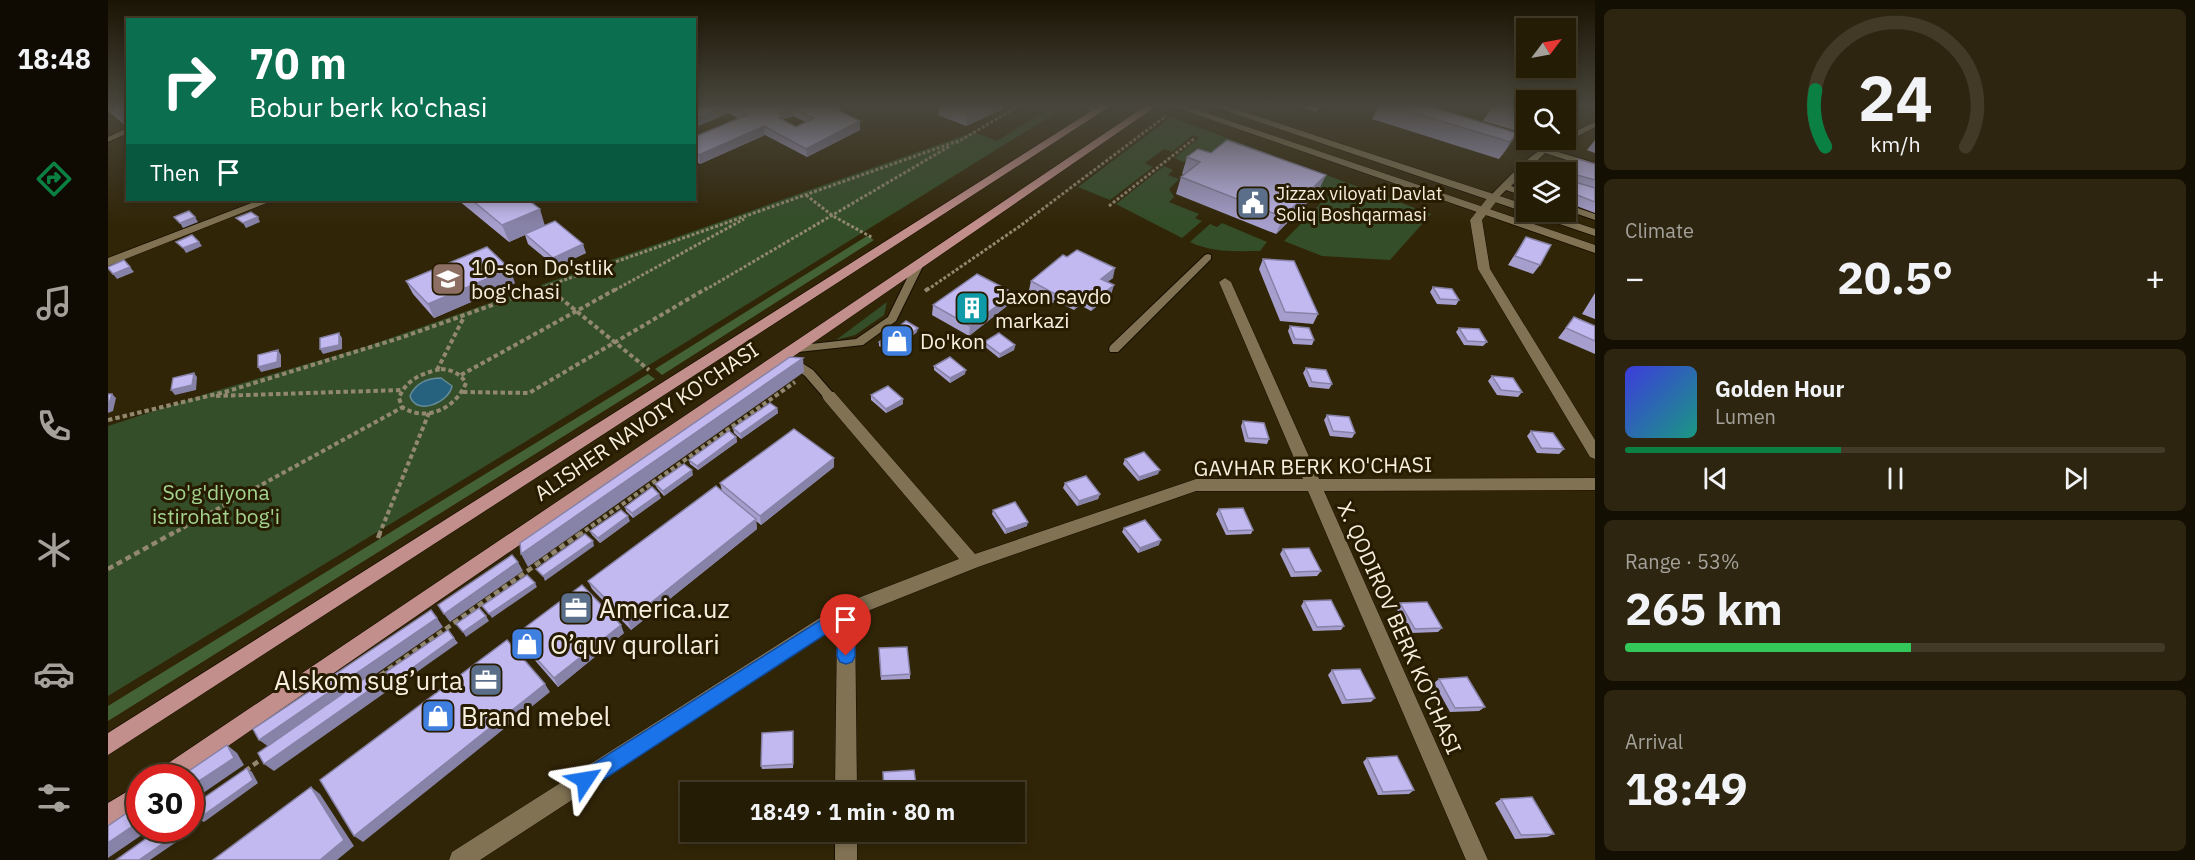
<!DOCTYPE html>
<meta charset="utf-8">
<style>
:root{--surface:#251c05;--page:#2d250f;--text:#f1f3f6;--muted:#a3a19a;--line:#423a27;--accent:#0b8043}
body{margin:0;font-family:"IBM Plex Sans",sans-serif;background:var(--page);color:var(--text);height:100vh;display:flex;flex-direction:column;font-size:22px;white-space:nowrap}
*{box-sizing:border-box;margin:0}
p{font-size:20px;color:var(--muted)}
.icon{flex:none;width:33px;height:33px;fill:none;stroke:currentColor;stroke-width:2;stroke-linecap:round;stroke-linejoin:round}
.map{position:relative;flex:1;overflow:hidden}
.sheet{display:flex;flex-direction:column;gap:9px;padding:9px;background:#140f03;width:600px}
.sheet>*{flex:none}
.top-card{position:absolute;left:18px;top:18px;width:570px;height:183px;border-radius:0px;box-shadow:0 3px 9px #0003,0 0 0 2px var(--line);background:#0b6e4f;color:#fff;overflow:hidden}
.needle{width:39px;rotate:58deg}
.fabs{position:absolute;left:1408px;top:18px;display:grid;gap:12px}
.fabs a{display:grid;place-items:center;width:60px;height:60px;border-radius:0px;background:var(--surface);box-shadow:0 3px 9px #0003,0 0 0 2px var(--line);font-size:30px}
.speed{position:absolute;left:18px;top:764px;display:flex;gap:12px;font-size:30px;font-weight:700;text-align:center}
.speed>*{display:grid;place-content:center;width:78px;height:78px;border-radius:50%;background:var(--surface);box-shadow:0 3px 9px #0003,0 0 0 2px var(--line);line-height:1}
.speed .limit{border:9px solid #d22;background:#fff;color:#111}
.pin{position:absolute;display:grid;place-items:center;width:51px;height:51px;color:#fff;margin:-62px -26px;border-radius:50% 50% 50% 0;rotate:-45deg;box-shadow:0 0 6px #0007}
.pin .icon{rotate:45deg}
.me{position:absolute;width:66px;margin:-33px;rotate:57deg;stroke-linejoin:round;filter:drop-shadow(0 0 4px #0008)}
.turn{display:flex;align-items:center;gap:21px;height:126px;padding:0 24px;font-size:27px}
.turn .icon{width:78px;height:78px;stroke-width:2.5}
.turn b{display:block;font-size:42px;line-height:51px}
.then{display:flex;align-items:center;height:57px;padding:0 24px;background:#0003;gap:12px;font-size:22px}
.big{font-size:45px;font-weight:700;line-height:1.1}
.sheet .card{flex:1;display:flex;flex-direction:column;justify-content:center;gap:9px;min-width:0;padding:0 21px;border-radius:9px;background:var(--page)}
.sheet .dial{align-items:center;gap:0}
.dial svg{height:156px;overflow:visible;fill:none;stroke:var(--line);stroke-width:7;stroke-linecap:round;text-anchor:middle}
.dial text{fill:var(--text);stroke:none}
.song{display:flex;align-items:center;gap:18px}
.cover{width:72px;height:72px;border-radius:9px;background:linear-gradient(135deg,hsl(240 70% 55%),hsl(170 70% 35%))}
.played{height:6px;border-radius:3px;background:linear-gradient(90deg,var(--accent) 40%,var(--line) 40%)}
.keys{display:flex;justify-content:space-around;direction:ltr}
.heat{display:flex;justify-content:space-between;align-items:center;font-size:33px;direction:ltr}
.charge{height:9px;border-radius:4px;background:linear-gradient(90deg,#34c759 53%,var(--line) 0)}
.trip{position:absolute;left:572px;top:782px;width:345px;height:60px;border-radius:0px;background:var(--surface);box-shadow:0 3px 9px #0003,0 0 0 2px var(--line);font-weight:700;line-height:60px;text-align:center}
main{display:flex;flex:1;min-height:0}
.menu{display:flex;flex-direction:column;width:108px;justify-content:space-around;align-items:center;background:#0f0b02;color:var(--muted)}
.menu .icon{width:42px;height:42px}
.menu .selected{color:var(--accent)}
.menu b{font-size:27px;color:var(--text)}
.map>svg:first-child{display:block}
.green{fill:#344e29}
.forest{fill:#436236}
.water{fill:#26617d;stroke:#658c9a;stroke-width:1.5}
.lines{fill:none;stroke-linecap:round;stroke-linejoin:round}
.lane-casing{stroke:#170e00;stroke-width:2}
.street-casing{stroke:#170e00;stroke-width:1}
.secondary-casing{stroke:#170e00;stroke-width:1}
.primary-casing{stroke:#170e00;stroke-width:1}
.path-far2{stroke:#928870;stroke-width:3;stroke-dasharray:3 2;stroke-linecap:butt}
.path-far1{stroke:#928870;stroke-width:4;stroke-dasharray:4.5 3;stroke-linecap:butt}
.path{stroke:#928870;stroke-width:4.5;stroke-dasharray:6 4;stroke-linecap:butt}
.lane{fill:#807253;fill-rule:evenodd}
.street{fill:#807253;fill-rule:evenodd}
.secondary{fill:#807253;fill-rule:evenodd}
.primary{fill:#c28f8c;fill-rule:evenodd}
.wall{fill:#a69fce;fill-rule:evenodd}
.shaded-wall{fill:#8782a7}
.building{fill:#c1b9ef;stroke:#8782a7;stroke-width:1.5;fill-rule:evenodd}
.route{fill:#1a73e8;stroke:#114b97;stroke-width:1.5}
.labels{text-anchor:middle;dominant-baseline:central;stroke-width:6;stroke-linejoin:round;paint-order:stroke}
.far-poi-label{font-size:18px;fill:#f7efde;stroke:#271c00;text-anchor:start}
.poi-label{font-size:21px;fill:#f7efde;stroke:#271c00;text-anchor:start}
.street-label{font-size:21px;fill:#f7efde;stroke:#271c00}
.park-label{font-size:21px;fill:#a3d490;stroke:#271c00}
.near-poi-label{font-size:26px;fill:#f7efde;stroke:#271c00;text-anchor:start}
</style>
<main>
<nav class="menu">
<b>18:48</b>
<svg class="icon selected" aria-label="directions" viewBox="0 0 24 24"><path d="M12 3l9 9-9 9-9-9zM9 14v-3h6M13 9l2 2-2 2"/></svg>
<svg class="icon" aria-label="music" viewBox="0 0 24 24"><path d="M9 18V5l10-2v13"/><circle cx="6" cy="18" r="3"/><circle cx="16" cy="16" r="3"/></svg>
<svg class="icon" aria-label="phone" viewBox="0 0 24 24"><path d="M5 4h4l2 5-3 2q2 4 5 5l2-3 5 2v4C11 20 4 13 5 4z"/></svg>
<svg class="icon" aria-label="climate" viewBox="0 0 24 24"><path d="M12 3v18M4 7l16 10M4 17L20 7"/></svg>
<svg class="icon" aria-label="car" viewBox="0 0 24 24"><path d="M5 17H2v-5l4-1 3-4h7l3 4 3 1v5h-3M9 17h6M6 11h13"/><circle cx="7" cy="17" r="2"/><circle cx="17" cy="17" r="2"/></svg>
<svg class="icon" aria-label="filters" viewBox="0 0 24 24"><path d="M4 7h16M4 17h16"/><circle cx="9" cy="7" r="2"/><circle cx="15" cy="17" r="2"/></svg>
</nav>
<div class="map">
<svg width="1487" height="860" viewBox="0 0 1487 860">
<rect width="100%" height="100%" fill="#312507"/>
<path class="green" d="M946 106 954 109 412 445 0 696V426L104 392 260 346 866 132 889 141Z
M1063 117 1323 214 1282 260 1214 256 1176 241 1222 194 1111 154 1081 158 1076 162 1066 158 1091 138 1085 135 1064 152 1056 149 1037 163 1045 167 1002 200 970 187Z
M1056 166 1065 170 1060 175 1071 179 1061 189 1066 197 1061 202 1091 214 1087 218 1094 221 1074 238 1008 204Z
M1114 223 1159 242 1152 251C1127 251 1105 253 1082 242L1102 224 1109 227Z
M779 302 776 315 747 335 728 340Z"/>
<path class="forest" d="M759 236 766 240 554 375 547 369Z
M540 374 547 379 0 721V706Z"/>
<path class="water" d="M333 378 344 386C341 403 308 416 302 396 307 383 320 378 333 378Z"/>
<g class="lines">
<defs>
<path id="lane" d="M970 105H981L993 111 986 113Z
M1487 122V127L1443 150 1487 163V169L1437 153 1403 186 1419 191V197L1398 190 1388 200H1382V196C1400 179 1433 140 1458 140V136Z
M20 128V133L0 142V137Z
M1458 204 1487 214V220L1458 210Z
M1100 254 1103 255V259L1010 352H1002L1001 349 1002 346 1097 255Z
M811 261 816 264 788 321 755 345 681 353 680 350 681 347 685 346 748 339 780 317 806 264Z
M683 356 705 370 725 393 727 396 725 399H717L697 376 679 363 677 360Z"/>
<path id="street" d="M1385 195 1391 198 1374 220 1382 269 1487 440V459L1482 457 1370 269 1362 220 1381 196Z
M151 200H166L0 266V258Z
M1117 278 1123 282 1211 479 1487 478V490L1216 491 1380 860H1358L1200 491H1088L870 567 747 616 749 792H727L729 627 372 860H341L344 852 732 605 851 559 716 400 714 396 716 392H726L867 554 1088 479H1195L1111 282Z
M727 831H749V860H727Z"/>
<path id="secondary" d="M1061 105H1075L1487 245V253Z
M1101 105H1115L1419 205V212H1436L1487 229V236Z"/>
<path id="primary" d="M993 105H1004L0 755V733Z
M1039 105H1050L75 777H47L50 770Z
M32 784V807L0 827V803Z"/>
</defs>
<use href="#lane" class="lane-casing"/>
<use href="#street" class="street-casing"/>
<use href="#secondary" class="secondary-casing"/>
<use href="#primary" class="primary-casing"/>
<path class="path-far2" d="M848 143 912 105
M698 195 725 216 765 238
M1001 206 1087 138
M439 288 441 290
M428 290 850 141
M507 290 636 219
M597 290 842 146
M819 290 912 226 1058 116"/>
<path class="path-far1" d="M440 288 541 370
M817 291 821 288
M333 369C344 370 352 373 358 383 348 408 318 423 294 407L291 398C298 379 315 373 333 369Z
M329 370 356 317
M353 375 510 288
M355 392 421 393 599 288
M108 396 293 390
M0 420 117 392 295 337 432 288
M62 535 295 407
M271 535 321 413
M471 535 687 382"/>
<path class="path" d="M270 538 272 533
M0 569 65 533
M264 681 473 533
M137 771 155 758"/>
<use href="#lane" class="lane"/>
<use href="#street" class="street"/>
<use href="#secondary" class="secondary"/>
<use href="#primary" class="primary"/>
</g>
<path class="wall" d="M0 105H20L17 125 0 111Z
M586 105H727L732 107V111L752 121V130L699 157 657 135 592 164 586 160V137L631 119 621 113ZM685 116 698 122 688 127 676 121V119Z
M831 105H896L895 109 858 126 830 115Z
M1187 105H1216L1208 112Z
M1271 105H1316L1409 133 1398 150 1391 159 1264 119Z
M1385 105H1419V134L1375 121Z
M1478 105H1487V108Z
M1487 140V153L1479 150Z
M1079 157 1210 192 1168 234 1068 194 1073 177 1076 175 1074 174Z
M1470 159 1487 164V213L1458 202V190L1460 188H1458V178Z
M350 200H420L437 226 478 253 448 267 420 244 417 235 401 242Z
M1418 237 1432 265 1425 274 1400 265Z
M1155 259 1210 314 1205 324 1172 321 1151 269Z
M1005 278 999 282 1003 295 983 311 972 305 966 310 948 301 945 303 921 290 923 281Z
M298 281 407 283 326 318 305 294Z
M1325 287 1351 300 1348 305 1329 304 1322 292Z
M1487 293V319L1474 314Z
M904 302 861 336 824 315 825 305Z
M1466 317 1487 326V354L1450 338Z
M1182 326 1206 340 1204 345 1185 344 1180 331Z
M1351 328 1379 342 1375 346 1356 345 1348 332Z
M809 332 783 353 771 346V342Z
M876 342 907 345 906 350 891 358 876 346Z
M826 366 857 374 842 383 826 370Z
M1198 368 1224 384 1221 389 1201 387 1195 373Z
M1384 376 1414 392 1410 397 1389 395 1380 381Z
M763 395 795 399V404L778 413 763 400Z
M669 408 670 413 633 439 626 433 625 428Z
M1219 415 1247 433 1244 438 1222 436 1216 420Z
M1135 421 1161 439 1159 444 1137 442 1133 426Z
M1423 431 1456 449 1451 454 1429 453 1419 436Z
M628 437 629 442 590 470 582 464 581 460Z
M1017 459 1050 474 1030 481 1015 464Z
M726 467 653 525 648 521 649 529 523 630 484 589 480 581 614 491 612 483Z
M585 475 556 496 549 488 547 484Z
M957 483 992 494 990 499 969 506 955 488Z
M553 498 525 518 518 511 517 507Z
M1111 509 1145 530 1143 534 1118 535 1108 514Z
M885 510 919 526 897 534 884 514Z
M522 521 492 543 484 535 482 531Z
M1016 528 1051 545 1030 553 1014 532Z
M1175 549 1213 571 1209 576 1183 577 1172 554Z
M1196 601 1236 626 1233 630 1205 631 1193 606Z
M1292 603 1334 628 1330 632 1303 633 1288 608Z
M516 633 450 687 412 643 407 635Z
M771 648 802 674V679L773 680Z
M1224 670 1267 698 1263 702 1234 704 1220 675Z
M1331 679 1377 707 1371 711 1342 712 1326 683Z
M685 731V768L654 769 653 766Z
M1259 758 1306 790 1301 794 1270 795 1255 762Z
M1393 799 1446 834 1439 837 1407 839 1387 803Z"/>
<path class="shaded-wall" d="M620 105 621 113 586 128V119Z
M860 105H896L895 109 858 126Z
M1211 105H1216L1208 112Z
M684 107 685 116 676 119V124L671 127V113Z
M20 109V124L17 125 9 113Z
M752 121V130L699 157 698 149Z
M656 126 657 135 592 164 591 155Z
M1409 133 1398 150 1391 159 1402 142Z
M1218 175 1210 192 1168 234 1175 217Z
M140 200H149L142 202Z
M197 200H207L199 203Z
M432 209 437 226 401 242 394 225Z
M87 217 90 222 75 228 72 223Z
M150 217 152 222 138 228 135 223Z
M91 242 94 246 78 253 75 248Z
M475 244 478 253 448 267 445 258Z
M22 267 26 272 9 279 5 274Z
M1007 268 1005 278 991 288 993 279Z
M402 269 407 283 326 318 320 304Z
M1006 285 1003 295 983 311 986 301Z
M950 292 948 301 945 303 947 294Z
M906 293 904 302 861 336 862 326Z
M975 296 972 305 966 310 968 301Z
M810 328 809 332 783 353V348Z
M231 333 234 338V349L215 354 212 349Z
M907 345 906 350 891 358 892 354Z
M170 350 173 355V367L153 372 150 367Z
M695 358 696 372 420 567 413 554Z
M858 370 857 374 842 383V378Z
M86 373 89 377 88 390 67 395 63 390Z
M4 394 8 398 5 411 0 413V407Z
M795 399V404L778 413V409Z
M669 408 670 413 633 439 632 434Z
M628 437 629 442 590 470 589 466Z
M726 458V467L653 525 652 516Z
M584 470 585 475 556 496 555 491Z
M1052 470 1050 474 1030 481 1031 477Z
M551 494 553 498 525 518 524 513Z
M992 494 990 499 969 506 971 501Z
M520 516 522 521 492 543 490 538Z
M648 519 649 529 523 630 520 621Z
M920 522 919 526 897 534 898 529Z
M1053 540 1051 545 1030 553 1032 548Z
M485 541 486 546 437 581 435 576Z
M410 562 415 571 342 622 336 614Z
M427 583 429 587 384 618 381 614Z
M378 616 381 621 358 637 355 632Z
M329 618 335 627 265 676 278 692 166 771 156 764 161 747 151 740Z
M513 625 516 633 450 687 446 678Z
M346 638 350 643 289 686 285 682Z
M437 684 442 692 255 842 246 836Z
M119 745 129 753 136 765 82 802V787Z
M139 768 144 772 150 783 96 822 90 819Z
M203 787 212 794 246 846 229 860H212Z
M32 821V828H44L0 858V843Z
M72 828H77L80 834 42 860H31Z"/>
<path class="building" d="M0 105H20V109L9 113Z
M586 105H620L586 119Z
M621 105H727L732 107 727 109 752 121 698 149 656 126 591 155 586 152V137L639 115ZM684 107 706 118 688 127 671 118 676 116 671 113Z
M1280 105H1316L1409 133 1402 142Z
M1385 105H1419V115Z
M1119 140 1218 175 1175 217 1073 177 1092 162 1079 157 1090 149 1103 153Z
M1470 159 1487 164V180L1462 173Z
M1464 181 1487 188V202L1459 191Z
M364 200H420L432 209 394 225Z
M81 211 87 217 72 223 66 217Z
M143 212 150 217 135 223 128 218Z
M447 221 475 244 445 258 417 234Z
M84 235 91 242 75 248 68 242Z
M1418 237 1443 245 1432 265 1407 256Z
M379 247 402 269 320 304 298 281Z
M969 250 1007 268 993 279 1006 285 986 301 975 296 968 301 950 292 947 294 923 281 955 255 959 257Z
M1155 259 1186 261 1210 314 1177 312Z
M16 260 22 267 5 274 0 268V267Z
M869 274 906 293 862 326 825 305Z
M1325 287 1344 289 1351 300 1332 299Z
M1466 317 1487 326V341L1458 328Z
M798 321 810 328 783 348 771 342Z
M1182 326 1201 328 1206 340 1187 339Z
M1351 328 1371 329 1379 342 1359 341Z
M231 333V345L212 349V338Z
M891 333 907 345 892 354 876 342Z
M170 350 169 362 150 367V355Z
M682 357 695 358 413 554 412 543Z
M842 357 858 370 842 378 826 366Z
M1198 368 1218 370 1224 384 1204 382Z
M86 373 84 385 63 390 65 378Z
M1384 376 1405 378 1414 392 1393 390Z
M780 386 795 399 778 409 763 395Z
M0 394H4L0 407Z
M662 403 669 408 632 434 625 428Z
M1219 415 1241 417 1247 433 1225 431Z
M1135 421 1156 423 1161 439 1140 438Z
M686 429 726 458 652 516 612 483Z
M621 431 628 437 589 466 581 460Z
M1423 431 1445 433 1456 449 1433 448Z
M1036 452 1052 470 1031 477 1017 459Z
M576 464 584 470 555 491 547 484Z
M978 476 992 494 971 501 957 483Z
M608 486 648 519 520 621 480 581Z
M544 487 551 494 524 513 517 507Z
M907 502 920 522 898 529 885 510Z
M1135 508 1145 530 1120 531 1111 509Z
M513 510 520 516 490 538 482 531Z
M1037 520 1053 540 1032 548 1016 528Z
M477 534 485 541 435 576 428 569Z
M1201 548 1213 571 1187 572 1175 549Z
M404 555 410 562 336 614 330 605Z
M419 575 427 583 381 614 374 606Z
M474 585 513 625 446 678 407 635Z
M1223 600 1236 626 1209 627 1196 601Z
M1319 602 1334 628 1307 629 1292 603Z
M371 608 378 616 355 632 348 624Z
M323 610 329 618 151 740 145 729Z
M340 630 346 638 285 682 278 672Z
M399 640 437 684 246 836 212 780Z
M799 647 802 674 773 676 771 648Z
M1252 669 1267 698 1238 700 1224 670Z
M263 674 270 684 156 764 150 753Z
M1359 677 1377 707 1347 708 1331 679Z
M685 731V764L653 766 654 733Z
M119 745 126 758 82 787V777H72Z
M1289 756 1306 790 1275 792 1259 758Z
M139 768 145 780 90 819 84 806Z
M806 770 809 792H776L775 772Z
M203 787 236 840 212 860H105Z
M1424 797 1446 834 1413 835 1393 799Z
M32 804V821L0 843V826Z
M53 828H72L74 830 31 860H8Z"/>
<linearGradient id="sky" x2="0" y2="1"><stop stop-color="#1b1404"/><stop offset="0.47" stop-color="#48463c"/><stop offset="1" stop-color="#48463c" stop-opacity="0"/></linearGradient>
<rect width="1487" height="225" fill="url(#sky)"/>
<path class="route" d="M738 604 744 606 746 611 747 656 744 662 738 664 732 662 729 656 730 626 484 787 477 789 471 787 468 780 471 773Z"/>
<defs>
<symbol id="civic-square" viewBox="-11 -11 22 22"><rect x="-9" y="-9" width="18" height="18" rx="4" fill="#5c6f8a" stroke="#271c00"/><path d="M-.6-6.5H3V-4.5H.6V-3L4-1V1h2V6H-6V1h2V-1L-.6-3ZM-1.2 2.5V6h2.4V2.5Z" fill="#fff"/></symbol>
<symbol id="school-square" viewBox="-11 -11 22 22"><rect x="-9" y="-9" width="18" height="18" rx="4" fill="#8d6e63" stroke="#271c00"/><path d="M0-5L7-2L0 1L-7-2ZM-4 1L0 2.5L4 1V4Q0 6-4 4Z" fill="#fff"/></symbol>
<symbol id="building-square" viewBox="-11 -11 22 22"><rect x="-9" y="-9" width="18" height="18" rx="4" fill="#0f9aa8" stroke="#271c00"/><path d="M-4-6H4V6H1V3H-1V6H-4ZM-2.5-4.3h1.7v1.8h-1.7ZM.8-4.3h1.7v1.8H.8ZM-2.5-1h1.7V.8h-1.7ZM.8-1h1.7V.8H.8Z" fill="#fff"/></symbol>
<symbol id="shop-square" viewBox="-11 -11 22 22"><rect x="-9" y="-9" width="18" height="18" rx="4" fill="#3f7fe0" stroke="#271c00"/><path d="M-5-2.5h2.3a2.7 3.5 0 0 1 5.4 0H5L5.5 6h-11ZM-1.5-2.5h3a1.5 2.3 0 0 0-3 0Z" fill="#fff"/></symbol>
<symbol id="office-square" viewBox="-11 -11 22 22"><rect x="-9" y="-9" width="18" height="18" rx="4" fill="#5c6f8a" stroke="#271c00"/><path d="M-6-3h4V-5.5h4V-3h4V5H-6ZM-1-4.5V-3h2v-1.5ZM-6 0V1H6V0Z" fill="#fff"/></symbol>
</defs>
<g fill-rule="evenodd">
<use href="#civic-square" x="1126" y="184" width="38" height="38"/>
<use href="#school-square" x="321" y="260" width="38" height="38"/>
<use href="#building-square" x="845" y="289" width="38" height="38"/>
<use href="#shop-square" x="770" y="322" width="38" height="38"/>
<use href="#office-square" x="449" y="589" width="38" height="38"/>
<use href="#shop-square" x="400" y="625" width="38" height="38"/>
<use href="#office-square" x="359" y="661" width="38" height="38"/>
<use href="#shop-square" x="311" y="697" width="38" height="38"/>
</g>
<g class="labels">
<g class="far-poi-label">
<text x="1168" y="193">Jizzax viloyati Davlat<tspan x="1168" dy="21">Soliq Boshqarmasi</tspan></text>
</g>
<g class="poi-label">
<text x="363" y="267">10-son Do'stlik<tspan x="363" dy="24">bog'chasi</tspan></text>
<text x="887" y="296">Jaxon savdo<tspan x="887" dy="24">markazi</tspan></text>
<text x="812" y="341">Do'kon</text>
</g>
<g class="street-label">
<text transform="translate(538 421) rotate(-34)">ALISHER NAVOIY KO'CHASI</text>
<text transform="translate(1205 466) rotate(-1)">GAVHAR BERK KO'CHASI</text>
<text transform="translate(1292 628) rotate(66)">X. QODIROV BERK KO'CHASI</text>
</g>
<g class="park-label">
<text x="108" y="492">So'g'diyona<tspan x="108" dy="24">istirohat bog'i</tspan></text>
</g>
<g class="near-poi-label">
<text x="491" y="608">America.uz</text>
<text x="442" y="644">O’quv qurollari</text>
<text x="355" y="680" text-anchor="end">Alskom sug’urta</text>
<text x="353" y="716">Brand mebel</text>
</g>
</g>
</svg>
<div class="fabs">
<a><svg class="needle" viewBox="-14 -14 28 28"><path d="M0-13l5 13h-10z" fill="#e53935"/><path d="M0 13l5-13h-10z" fill="#a3a19a"/></svg></a>
<a><svg class="icon" aria-label="search" viewBox="0 0 24 24"><circle cx="10" cy="10" r="6"/><path d="M15 15l6 6"/></svg></a>
<a><svg class="icon" aria-label="layers" viewBox="0 0 24 24"><path d="M12 4l9 5-9 5-9-5zM3 14l9 5 9-5"/></svg></a>
</div>
<div class="speed"><div class="limit">30</div></div>
<div class="pin" style="left:738px;top:656px;background:#d93025"><svg class="icon" aria-label="arrive" viewBox="0 0 24 24"><path d="M6 21V4h12l-3 4 3 4H6"/></svg></div>
<svg class="me" style="left:477px;top:780px" viewBox="-20 -20 40 40"><path d="M0-17L14 15 0 8-14 15z" fill="#1a73e8" stroke="#fff" stroke-width="4"/></svg>
<div class="trip">18:49 · 1 min · 80 m</div>
<div class="top-card">
<div class="turn"><svg class="icon" aria-label="right" viewBox="0 0 24 24"><path d="M7 20v-9h11M14 6l5 5-5 5"/></svg><div><b>70 m</b>Bobur berk ko'chasi</div></div>
<div class="then">Then<svg class="icon" aria-label="arrive" viewBox="0 0 24 24"><path d="M6 21V4h12l-3 4 3 4H6"/></svg></div>
</div>
</div>
<section class="sheet">
<div class="card dial"><svg viewBox="0 0 100 80">
<path d="M14 69A42 42 0 1 1 86 69"/>
<path d="M14 69A42 42 0 0 1 9 40" stroke="#0b8043"/>
<text x="50" y="56" font-size="32" font-weight="700">24</text>
<text x="50" y="72" font-size="11">km/h</text>
</svg></div>
<div class="card"><p>Climate</p>
<div class="heat"><a>−</a><b class="big">20.5°</b><a>+</a></div>
</div>
<div class="card">
<div class="song"><i class="cover"></i><div><b>Golden Hour</b><p>Lumen</p></div></div>
<div class="played"></div>
<div class="keys"><svg class="icon" aria-label="previous" viewBox="0 0 24 24"><path d="M18 5L8 12l10 7zM5 5v14"/></svg><svg class="icon" aria-label="pause" viewBox="0 0 24 24"><path d="M8 5v14M16 5v14"/></svg><svg class="icon" aria-label="next" viewBox="0 0 24 24"><path d="M6 5l10 7-10 7zM19 5v14"/></svg></div>
</div>
<div class="card"><p>Range · 53%</p><b class="big">265 km</b><div class="charge"></div></div>
<div class="card"><p>Arrival</p><b class="big">18:49</b></div>
</section>
</main>
